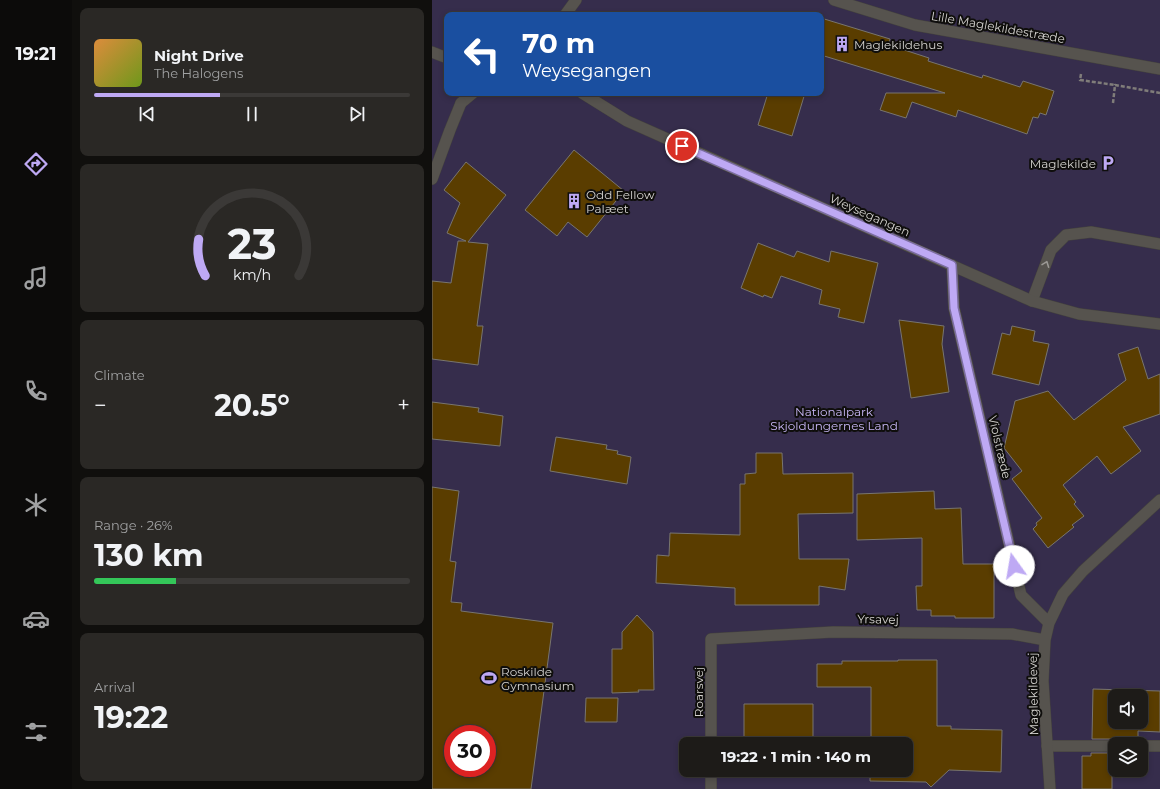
<!DOCTYPE html>
<meta charset="utf-8">
<style>
:root{--surface:#1d1b18;--page:#2a2825;--text:#f1f3f6;--muted:#a0a1a2;--line:#3b3937;--accent:#bea9f4}
body{margin:0;font-family:Montserrat,sans-serif;background:var(--page);color:var(--text);height:100vh;display:flex;flex-direction:column;font-size:15px;white-space:nowrap}
*{box-sizing:border-box;margin:0}
p{font-size:13px;color:var(--muted)}
.icon{flex:none;width:22px;height:22px;fill:none;stroke:currentColor;stroke-width:2;stroke-linecap:round;stroke-linejoin:round}
.map{position:relative;flex:1;overflow:hidden}
.details{display:flex;flex-direction:column;gap:8px;padding:8px;background:#100f0d;width:360px}
.details>*{flex:none}
.hud{position:absolute;left:12px;top:12px;width:380px;height:84px;border-radius:8px;box-shadow:0 2px 6px #0003,0 0 0 1px var(--line);background:#1a4fa0;color:#fff;overflow:hidden}
.buttons{position:absolute;left:676px;top:689px;display:grid;gap:8px}
.buttons a{display:grid;place-items:center;width:40px;height:40px;border-radius:8px;background:var(--surface);box-shadow:0 2px 6px #0003,0 0 0 1px var(--line);font-size:20px}
.speed{position:absolute;left:12px;top:725px;display:flex;gap:8px;font-size:20px;font-weight:700;text-align:center}
.speed>*{display:grid;place-content:center;width:52px;height:52px;border-radius:50%;background:var(--surface);box-shadow:0 2px 6px #0003,0 0 0 1px var(--line);line-height:1}
.speed .limit{border:6px solid #d22;background:#fff;color:#111}
.pin{position:absolute;display:grid;place-items:center;width:34px;height:34px;color:#fff;margin:-17px;border:2px solid #fff;border-radius:50%;box-shadow:0 1px 4px #0007}
.me{position:absolute;width:44px;margin:-22px;rotate:347deg;stroke-linejoin:round;filter:drop-shadow(0 0 3px #0008)}
.turn{display:flex;align-items:center;gap:14px;height:84px;padding:0 12px;font-size:18px}
.turn .icon{width:52px;height:52px;stroke-width:2.5}
.turn b{display:block;font-size:28px;line-height:34px}
.big{font-size:30px;font-weight:700;line-height:1.1}
.details .widget{flex:1;display:flex;flex-direction:column;justify-content:center;gap:6px;min-width:0;padding:0 14px;border-radius:8px;background:var(--page)}
.details .dial{align-items:center;gap:0}
.dial svg{height:104px;overflow:visible;fill:none;stroke:var(--line);stroke-width:7;stroke-linecap:round;text-anchor:middle}
.dial text{fill:var(--text);stroke:none}
.song{display:flex;align-items:center;gap:12px}
.cover{width:48px;height:48px;border-radius:6px;background:linear-gradient(135deg,hsl(30 70% 55%),hsl(80 70% 35%))}
.played{height:4px;border-radius:2px;background:linear-gradient(90deg,var(--accent) 40%,var(--line) 40%)}
.keys{display:flex;justify-content:space-around;direction:ltr}
.heat{display:flex;justify-content:space-between;align-items:center;font-size:22px;direction:ltr}
.charge{height:6px;border-radius:3px;background:linear-gradient(90deg,#34c759 26%,var(--line) 0)}
.trip{position:absolute;left:247px;top:737px;width:234px;height:40px;border-radius:8px;background:var(--surface);box-shadow:0 2px 6px #0003,0 0 0 1px var(--line);font-weight:700;line-height:40px;text-align:center}
main{display:flex;flex:1;min-height:0}
.tabs{display:flex;flex-direction:column;width:72px;justify-content:space-around;align-items:center;background:#0c0b0a;color:var(--muted)}
.tabs .icon{width:28px;height:28px}
.tabs .active{color:var(--accent)}
.tabs b{font-size:18px;color:var(--text)}
.map>svg:first-child{display:block}
.green{fill:#362d4c;fill-rule:evenodd}
.building{fill:#5a3d00;stroke:#78756f;fill-rule:evenodd}
.lines{fill:none;stroke-linecap:round;stroke-linejoin:round}
.service-casing{stroke:#43413d;stroke-width:12}
.pedestrian-casing{stroke:#43413d;stroke-width:12}
.minor-casing{stroke:#43413d;stroke-width:12}
.path{stroke:#807d7a;stroke-width:2.5;stroke-dasharray:4 2;stroke-linecap:butt}
.service{stroke:#56534e;stroke-width:11}
.pedestrian{stroke:#56534e;stroke-width:11}
.minor{stroke:#56534e;stroke-width:11}
.oneway{stroke:#9b9995}
.route-casing{stroke:#7c6e9f;stroke-width:10}
.route{stroke:#bea9f4;stroke-width:7}
.labels{text-anchor:middle;dominant-baseline:central;stroke-width:4;stroke-linejoin:round;paint-order:stroke}
.street-label{font-size:12px;fill:#d4d2cf;stroke:#0f0e0c}
.poi-label{font-size:12px;fill:#d4d2cf;stroke:#0f0e0c;text-anchor:start}
.park-label{font-size:12px;fill:#c8b7f6;stroke:#0f0e0c}
</style>
<main>
<nav class="tabs">
<b>19:21</b>
<svg class="icon active" aria-label="directions" viewBox="0 0 24 24"><path d="M12 3l9 9-9 9-9-9zM9 14v-3h6M13 9l2 2-2 2"/></svg>
<svg class="icon" aria-label="music" viewBox="0 0 24 24"><path d="M9 18V5l10-2v13"/><circle cx="6" cy="18" r="3"/><circle cx="16" cy="16" r="3"/></svg>
<svg class="icon" aria-label="phone" viewBox="0 0 24 24"><path d="M5 4h4l2 5-3 2q2 4 5 5l2-3 5 2v4C11 20 4 13 5 4z"/></svg>
<svg class="icon" aria-label="climate" viewBox="0 0 24 24"><path d="M12 3v18M4 7l16 10M4 17L20 7"/></svg>
<svg class="icon" aria-label="car" viewBox="0 0 24 24"><path d="M5 17H2v-5l4-1 3-4h7l3 4 3 1v5h-3M9 17h6M6 11h13"/><circle cx="7" cy="17" r="2"/><circle cx="17" cy="17" r="2"/></svg>
<svg class="icon" aria-label="filters" viewBox="0 0 24 24"><path d="M4 7h16M4 17h16"/><circle cx="9" cy="7" r="2"/><circle cx="15" cy="17" r="2"/></svg>
</nav>
<section class="details">
<div class="widget">
<div class="song"><i class="cover"></i><div><b>Night Drive</b><p>The Halogens</p></div></div>
<div class="played"></div>
<div class="keys"><svg class="icon" aria-label="previous" viewBox="0 0 24 24"><path d="M18 5L8 12l10 7zM5 5v14"/></svg><svg class="icon" aria-label="pause" viewBox="0 0 24 24"><path d="M8 5v14M16 5v14"/></svg><svg class="icon" aria-label="next" viewBox="0 0 24 24"><path d="M6 5l10 7-10 7zM19 5v14"/></svg></div>
</div>
<div class="widget dial"><svg viewBox="0 0 100 80">
<path d="M14 69A42 42 0 1 1 86 69"/>
<path d="M14 69A42 42 0 0 1 9 41" stroke="#bea9f4"/>
<text x="50" y="56" font-size="32" font-weight="700">23</text>
<text x="50" y="72" font-size="11">km/h</text>
</svg></div>
<div class="widget"><p>Climate</p>
<div class="heat"><a>−</a><b class="big">20.5°</b><a>+</a></div>
</div>
<div class="widget"><p>Range · 26%</p><b class="big">130 km</b><div class="charge"></div></div>
<div class="widget"><p>Arrival</p><b class="big">19:22</b></div>
</section>
<div class="map">
<svg width="728" height="789" viewBox="0 0 728 789">
<rect width="100%" height="100%" fill="#272420"/>
<path class="green" d="M0 0H728V789H0ZM15 15H389V93H15ZM683 696H709V722H683ZM21 734H55V768H21ZM254 744H474V770H254ZM683 744H709V770H683Z"/>
<path class="building" d="M389 18 458 39 457 45 497 58 496 61 550 78 551 75 588 87 591 81 622 91 614 115 608 113 606 118 601 117 595 134 526 110 524 117 480 102 474 118 448 110 454 93H513L389 55Z
M336 93H373L360 136 326 125Z
M142 150 192 191 155 237 136 222 125 236 93 210Z
M34 162 74 195 36 242 56 244 45 326H51L46 365 0 359V281L19 283 26 241H34L15 233 28 203 12 190Z
M326 243 362 257 365 251 397 262 399 251 446 263 432 323 406 317 408 309 387 304 390 290 349 276 340 298 332 295 331 297 309 288Z
M467 320 512 326 510 344 517 392 479 398Z
M580 326 603 331 601 341 617 344 607 385 560 374 570 333 578 335Z
M706 347 716 379 728 374V414L691 427 709 451 679 474 665 456 631 485 644 502 642 504 652 516 640 525 642 527 616 548 601 529 605 525 604 523 610 518 580 479 590 471 572 448 583 401 616 391 642 420 694 380 686 354Z
M0 402 47 408 46 412 71 416 68 446 0 439Z
M124 437 175 445 174 449 186 451 185 454 199 457 195 484 118 471Z
M324 453H350L351 474 421 473V513L366 514 367 559H417L413 590 387 586V605H303V588L224 583 225 555 237 556 238 533 308 535V484H313V474L324 473Z
M0 487 27 491 18 561 24 562 19 602 30 603 29 611 121 623 99 789H0ZM21 734H55V768H21Z
M502 491 503 509 529 508 531 564H562V618H523V616H499V610H485L484 586H490V538L425 540V494Z
M205 615 221 632 222 690H206L207 692 180 693V649H190V632Z
M466 660H505V726H519V729L570 730 569 772 517 770 499 787 494 782 438 781V770H474V744H439V687H385V664H410V661H466Z
M661 689 728 691V732L706 731V740L702 744H690L687 740 683 739H660ZM683 696H709V722H683Z
M154 698H186L185 722H153Z
M312 704H381V744H337V740L312 739Z
M659 753H683V770H707V773L680 774V789H650V756H659Z"/>
<g class="lines">
<defs>
<path id="service" d="M600 301 619 250 634 235 659 232 728 244
M615 746H683
M709 746H728"/>
<path id="pedestrian" d="M133 15 144 0
M0 52 15 58
M29 103 41 93"/>
<path id="minor" d="M402 0 483 25 728 69
M150 93 195 121 600 301 647 314 728 324
M0 179 18 130 29 103
M520 265 522 308 589 595 617 623
M279 744V639L401 632 580 634 613 640
M279 770V789
M618 789 611 681 613 640 617 623 631 594 651 571 728 500"/>
</defs>
<use href="#service" class="service-casing"/>
<use href="#pedestrian" class="pedestrian-casing"/>
<use href="#minor" class="minor-casing"/>
<path class="path" d="M649 74 648 80 683 85
M681 103 683 85 728 93"/>
<use href="#service" class="service"/>
<use href="#pedestrian" class="pedestrian"/>
<use href="#minor" class="minor"/>
</g>
<defs><path id="oneway-chevron" d="M-2-3.5L2.5 0L-2 3.5" fill="none" stroke-width="1.6" stroke-linecap="round" stroke-linejoin="round"/></defs>
<use class="oneway" href="#oneway-chevron" transform="translate(614 264) rotate(-69)"/>
<g class="lines">
<defs>
<path id="route" d="M250 146 520 265 522 308 582 566"/>
</defs>
<use href="#route" class="route-casing"/>
<use href="#route" class="route"/>
</g>
<defs>
<symbol id="building-bare" viewBox="-9 -9 18 18"><path d="M-4-6H4V6H1V3H-1V6H-4ZM-2.5-4.3h1.7v1.8h-1.7ZM.8-4.3h1.7v1.8H.8ZM-2.5-1h1.7V.8h-1.7ZM.8-1h1.7V.8H.8Z" fill="#bea9f4" stroke="#0f0e0c" stroke-width="2.5" paint-order="stroke"/></symbol>
<symbol id="parking-bare" viewBox="-9 -9 18 18"><path d="M-3.5-5.5H1a3.5 3.5 0 0 1 0 7H-1V5.5H-3.5ZM-1-3.4V-.6H.8a1.4 1.4 0 0 0 0-2.8Z" fill="#bea9f4" stroke="#0f0e0c" stroke-width="2.5" paint-order="stroke"/></symbol>
<symbol id="stadium-bare" viewBox="-9 -9 18 18"><path d="M0-5a6.5 5 0 1 0 0 10a6.5 5 0 1 0 0-10ZM-3.5-1.8h7v3.6h-7Z" fill="#bea9f4" stroke="#0f0e0c" stroke-width="2.5" paint-order="stroke"/></symbol>
</defs>
<g fill-rule="evenodd">
<use href="#building-bare" x="399" y="33" width="22" height="22"/>
<use href="#parking-bare" x="665" y="152" width="22" height="22"/>
<use href="#building-bare" x="131" y="190" width="22" height="22"/>
<use href="#stadium-bare" x="46" y="667" width="22" height="22"/>
</g>
<g class="labels">
<g class="street-label">
<text transform="translate(566 27) rotate(10)">Lille Maglekildestræde</text>
<text transform="translate(438 215) rotate(24)">Weysegangen</text>
<text transform="translate(568 447) rotate(77)">Violstræde</text>
<text transform="translate(446 619) rotate(1)">Yrsavej</text>
<text transform="translate(266 692) rotate(-90)">Roarsvej</text>
<text transform="translate(601 694) rotate(-91)">Maglekildevej</text>
</g>
<g class="poi-label">
<text x="422" y="44">Maglekildehus</text>
<text x="664" y="163" text-anchor="end">Maglekilde</text>
<text x="154" y="194">Odd Fellow<tspan x="154" dy="14">Palæet</tspan></text>
<text x="69" y="671">Roskilde<tspan x="69" dy="14">Gymnasium</tspan></text>
</g>
<g class="park-label">
<text x="402" y="411">Nationalpark<tspan x="402" dy="14">Skjoldungernes Land</tspan></text>
</g>
</g>
</svg>
<div class="buttons">
<a><svg class="icon" aria-label="sound" viewBox="0 0 24 24"><path d="M4 9h4l5-4v14l-5-4H4zM17 9q2 3 0 6"/></svg></a>
<a><svg class="icon" aria-label="layers" viewBox="0 0 24 24"><path d="M12 4l9 5-9 5-9-5zM3 14l9 5 9-5"/></svg></a>
</div>
<div class="speed"><div class="limit">30</div></div>
<div class="pin" style="left:250px;top:146px;background:#d93025"><svg class="icon" aria-label="arrive" viewBox="0 0 24 24"><path d="M6 21V4h12l-3 4 3 4H6"/></svg></div>
<svg class="me" style="left:582px;top:566px" viewBox="-20 -20 40 40"><circle r="19" fill="#fff"/><path d="M0-13L10 11 0 6-10 11z" fill="#bea9f4"/></svg>
<div class="trip">19:22 · 1 min · 140 m</div>
<div class="hud">
<div class="turn"><svg class="icon" aria-label="left" viewBox="0 0 24 24"><path d="M17 20v-9H6M10 6l-5 5 5 5"/></svg><div><b>70 m</b>Weysegangen</div></div>
</div>
</div>
</main>
